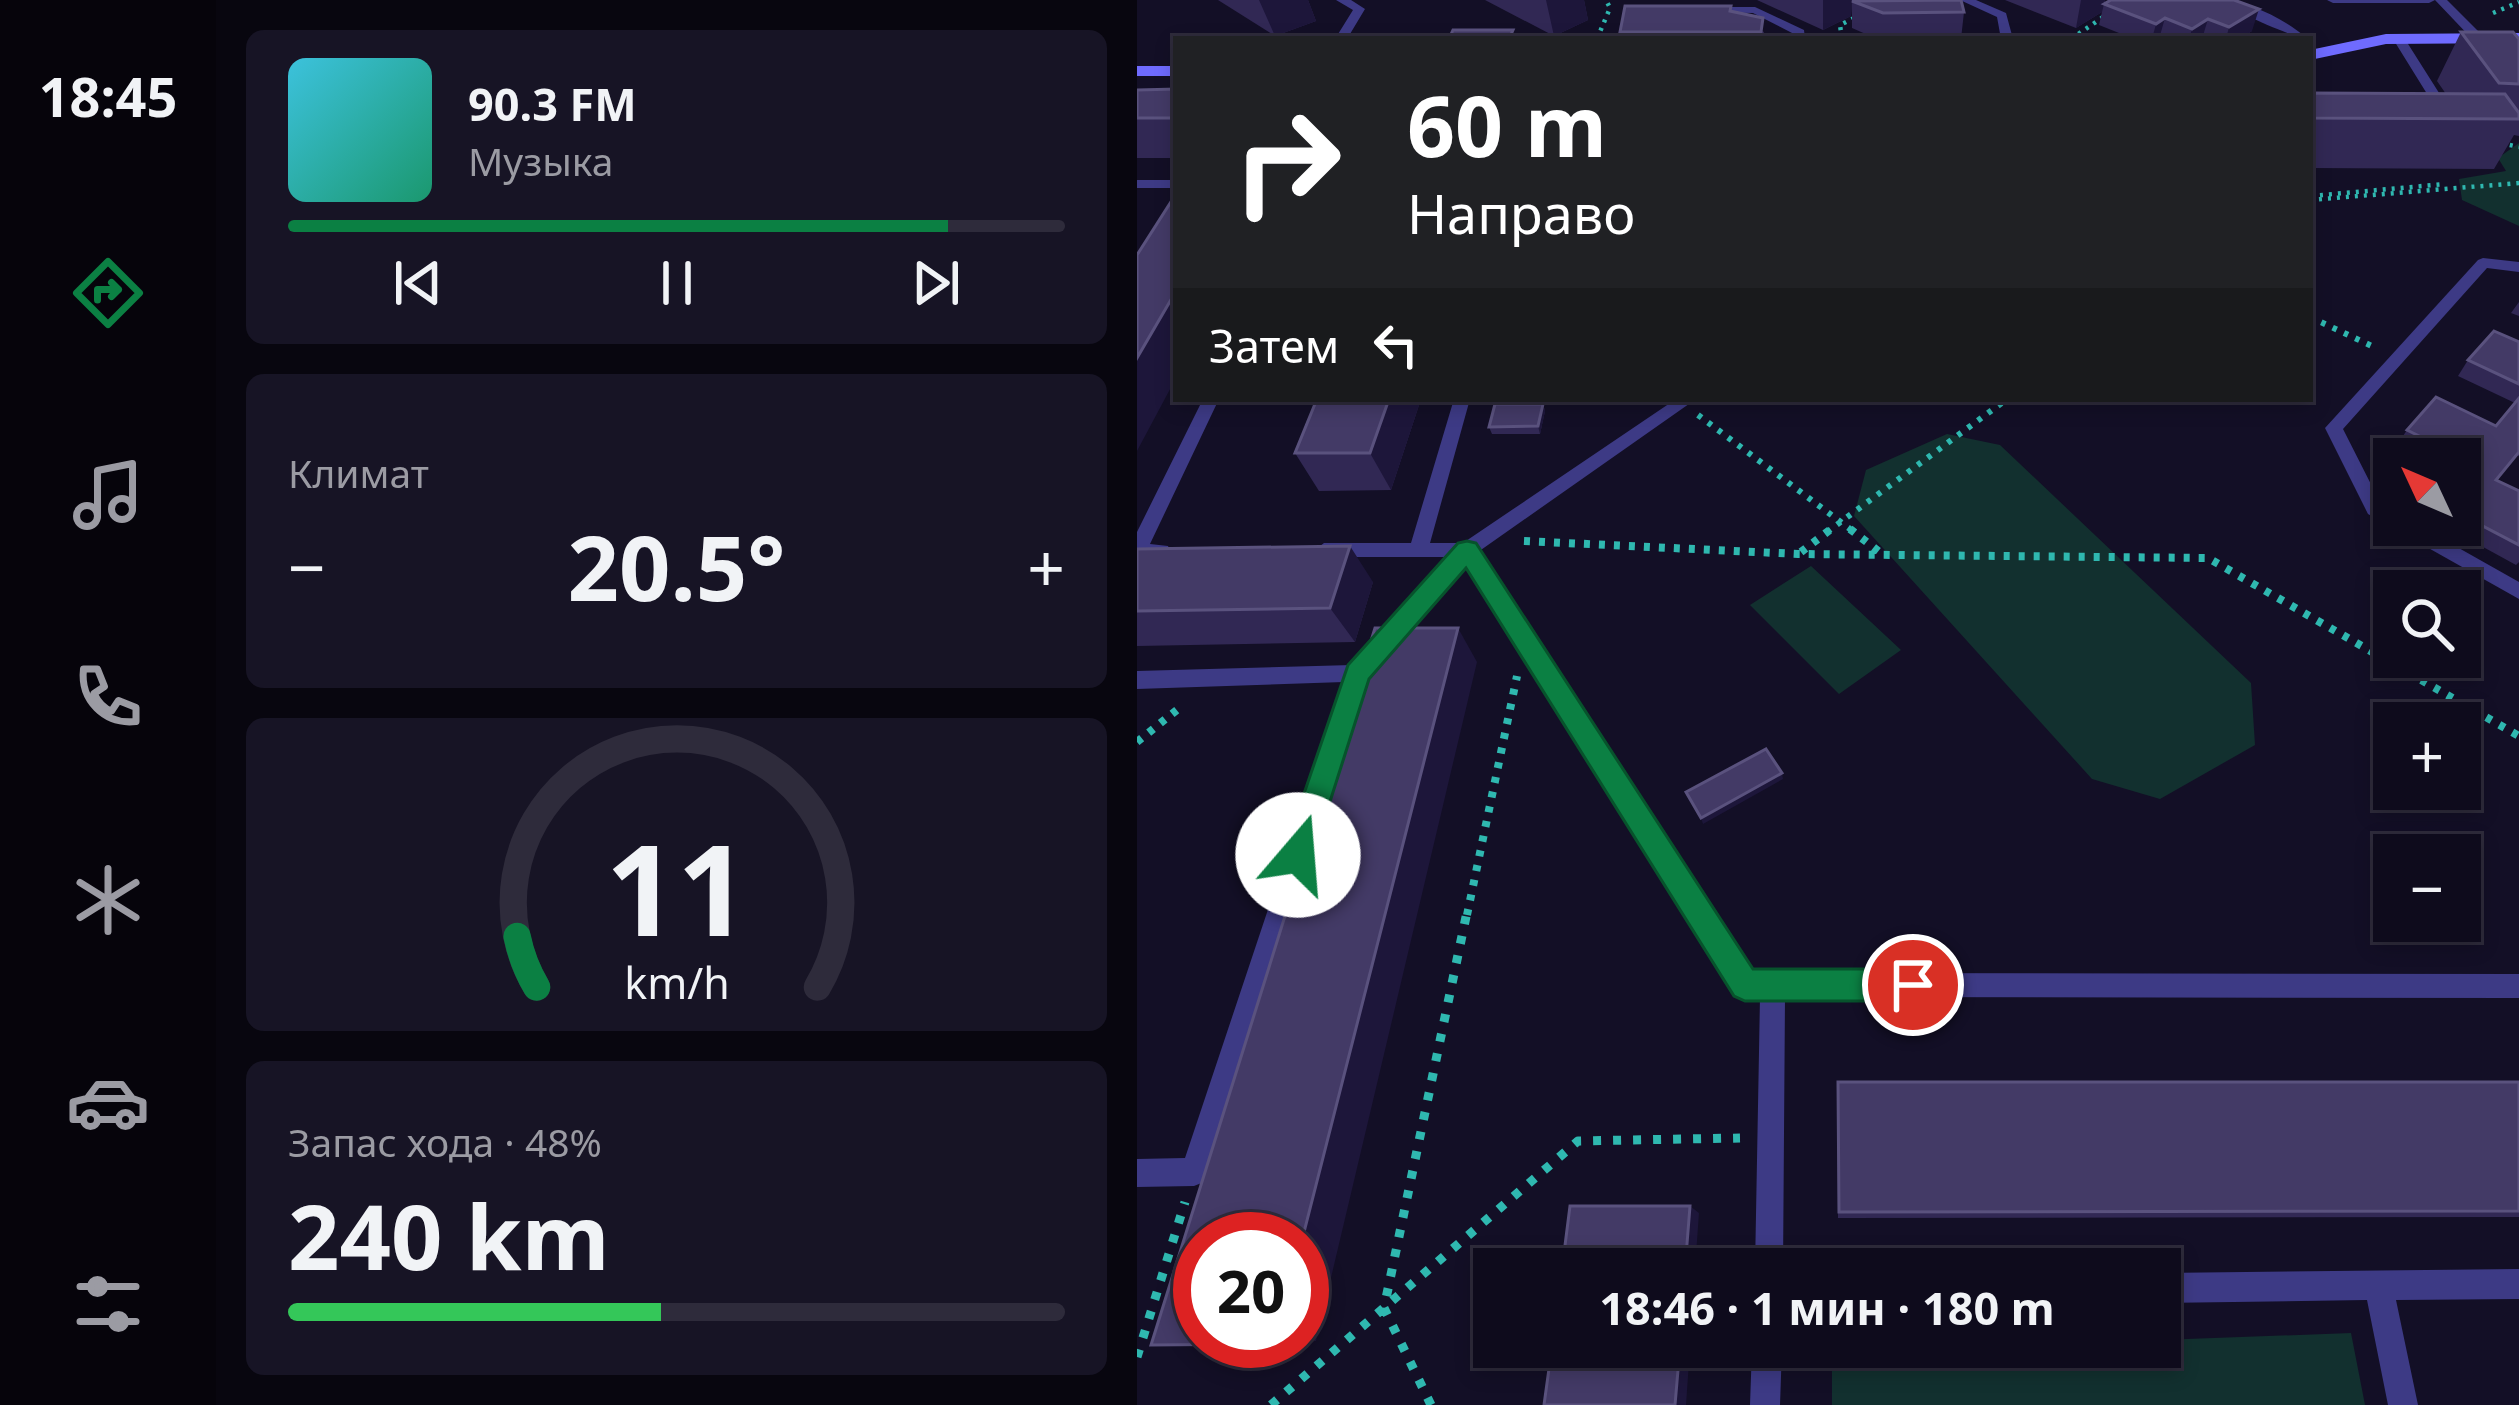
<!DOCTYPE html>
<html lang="ru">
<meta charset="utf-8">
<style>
:root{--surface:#0e0b1c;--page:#171425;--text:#f1f3f6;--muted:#9b9ba3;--line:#2e2b3b;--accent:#0b8043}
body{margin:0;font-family:"Noto Sans",sans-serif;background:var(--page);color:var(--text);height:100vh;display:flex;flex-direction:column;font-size:45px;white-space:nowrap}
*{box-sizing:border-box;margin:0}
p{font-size:39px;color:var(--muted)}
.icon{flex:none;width:66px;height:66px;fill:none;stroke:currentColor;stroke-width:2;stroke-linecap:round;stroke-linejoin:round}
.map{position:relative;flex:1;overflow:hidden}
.drawer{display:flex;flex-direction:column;gap:30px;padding:30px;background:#08060f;width:921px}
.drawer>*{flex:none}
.banner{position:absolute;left:36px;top:36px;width:1140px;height:366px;border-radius:0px;box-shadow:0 6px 18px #0003,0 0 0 3px var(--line);background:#202124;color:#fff;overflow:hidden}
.needle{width:78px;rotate:314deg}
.controls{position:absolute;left:1236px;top:438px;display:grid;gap:24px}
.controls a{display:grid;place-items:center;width:108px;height:108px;border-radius:0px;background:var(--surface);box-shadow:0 6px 18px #0003,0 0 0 3px var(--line);font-size:60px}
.speed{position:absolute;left:36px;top:1212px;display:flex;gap:24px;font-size:60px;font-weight:700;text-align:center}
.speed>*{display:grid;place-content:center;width:156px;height:156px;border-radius:50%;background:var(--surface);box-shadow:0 6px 18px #0003,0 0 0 3px var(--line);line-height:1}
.speed .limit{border:18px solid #d22;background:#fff;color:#111}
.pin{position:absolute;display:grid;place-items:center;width:102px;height:102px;color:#fff;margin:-51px;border:6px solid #fff;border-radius:50%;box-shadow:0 3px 12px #0007}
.me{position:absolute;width:132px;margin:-66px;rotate:18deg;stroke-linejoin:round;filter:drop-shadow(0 0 9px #0008)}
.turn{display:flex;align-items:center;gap:42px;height:252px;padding:0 36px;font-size:54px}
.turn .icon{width:156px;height:156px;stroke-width:2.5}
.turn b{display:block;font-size:84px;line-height:102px}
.then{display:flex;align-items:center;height:114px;padding:0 36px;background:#0003;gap:24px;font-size:45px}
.big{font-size:90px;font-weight:700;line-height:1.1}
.drawer .tile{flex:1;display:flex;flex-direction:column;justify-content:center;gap:18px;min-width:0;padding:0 42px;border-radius:18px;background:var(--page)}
.drawer .dial{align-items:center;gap:0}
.dial svg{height:312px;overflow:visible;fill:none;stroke:var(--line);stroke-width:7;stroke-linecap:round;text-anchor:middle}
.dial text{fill:var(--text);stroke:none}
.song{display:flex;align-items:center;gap:36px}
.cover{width:144px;height:144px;border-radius:18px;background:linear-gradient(135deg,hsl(190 70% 55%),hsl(160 70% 35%))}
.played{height:12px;border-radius:6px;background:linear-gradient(90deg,var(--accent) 85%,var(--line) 85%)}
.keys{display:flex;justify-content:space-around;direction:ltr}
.heat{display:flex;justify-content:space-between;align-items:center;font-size:66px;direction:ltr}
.charge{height:18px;border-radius:9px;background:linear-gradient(90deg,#34c759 48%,var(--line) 0)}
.trip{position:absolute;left:336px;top:1248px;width:708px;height:120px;border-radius:0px;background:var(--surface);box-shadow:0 6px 18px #0003,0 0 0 3px var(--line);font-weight:700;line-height:120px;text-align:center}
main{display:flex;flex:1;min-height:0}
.dock{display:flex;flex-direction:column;width:216px;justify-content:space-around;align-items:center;background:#06040b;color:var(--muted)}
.dock .icon{width:84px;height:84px}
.dock .active{color:var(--accent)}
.dock b{font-size:54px;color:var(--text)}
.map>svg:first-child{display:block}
.green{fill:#12302f}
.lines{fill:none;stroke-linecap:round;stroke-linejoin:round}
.path-far3{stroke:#2fb8b0;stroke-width:4.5;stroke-dasharray:3 6;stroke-linecap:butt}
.path-far2{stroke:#2fb8b0;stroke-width:6;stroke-dasharray:4.5 8;stroke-linecap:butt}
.path-far1{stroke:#2fb8b0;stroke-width:8;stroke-dasharray:6 9;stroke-linecap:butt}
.path{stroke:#2fb8b0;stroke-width:9;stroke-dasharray:8 12;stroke-linecap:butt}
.lane{fill:#3d3a85;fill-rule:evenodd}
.secondary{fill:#6f6bff;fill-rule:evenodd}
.wall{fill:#312854}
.shaded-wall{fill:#1d163a}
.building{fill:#433a66;stroke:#5a527e;stroke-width:3}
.route{fill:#0b8043;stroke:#07532c;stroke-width:3}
</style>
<main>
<nav class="dock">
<b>18:45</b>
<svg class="icon active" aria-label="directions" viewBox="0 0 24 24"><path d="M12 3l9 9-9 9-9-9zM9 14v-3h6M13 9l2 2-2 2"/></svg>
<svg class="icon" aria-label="music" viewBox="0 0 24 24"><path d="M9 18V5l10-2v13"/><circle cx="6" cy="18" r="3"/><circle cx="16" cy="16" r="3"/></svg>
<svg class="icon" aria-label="phone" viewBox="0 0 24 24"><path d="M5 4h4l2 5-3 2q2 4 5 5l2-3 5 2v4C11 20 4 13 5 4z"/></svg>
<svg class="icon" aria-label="climate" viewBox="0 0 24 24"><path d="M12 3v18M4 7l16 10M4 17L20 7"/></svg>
<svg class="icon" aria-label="car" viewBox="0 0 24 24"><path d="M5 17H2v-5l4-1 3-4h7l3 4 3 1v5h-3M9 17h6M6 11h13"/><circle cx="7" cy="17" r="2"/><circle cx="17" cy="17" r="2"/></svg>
<svg class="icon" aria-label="filters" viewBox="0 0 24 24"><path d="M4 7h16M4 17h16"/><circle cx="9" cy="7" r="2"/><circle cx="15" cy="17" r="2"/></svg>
</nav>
<section class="drawer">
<div class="tile">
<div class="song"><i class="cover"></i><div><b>90.3 FM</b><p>Музыка</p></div></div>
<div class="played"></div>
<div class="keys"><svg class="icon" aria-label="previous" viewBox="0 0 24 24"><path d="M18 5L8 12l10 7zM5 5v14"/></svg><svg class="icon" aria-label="pause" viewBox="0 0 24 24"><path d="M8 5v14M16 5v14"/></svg><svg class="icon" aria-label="next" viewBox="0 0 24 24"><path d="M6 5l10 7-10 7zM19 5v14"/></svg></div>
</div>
<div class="tile"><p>Климат</p>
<div class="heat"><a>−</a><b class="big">20.5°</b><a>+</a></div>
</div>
<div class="tile dial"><svg viewBox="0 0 100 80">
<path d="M14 69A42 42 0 1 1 86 69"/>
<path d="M14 69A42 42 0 0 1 9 56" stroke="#0b8043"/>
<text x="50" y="56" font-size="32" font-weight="700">11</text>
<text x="50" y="72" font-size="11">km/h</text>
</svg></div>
<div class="tile"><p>Запас хода · 48%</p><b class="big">240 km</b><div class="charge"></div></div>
</section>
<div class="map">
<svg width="1382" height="1405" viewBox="0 0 1382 1405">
<rect width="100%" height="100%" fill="#130f26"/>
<path class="green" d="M1382 143V226L1325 200 1322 179 1369 171 1361 158Z
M810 434 863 445 1114 683 1118 745 1023 799 955 779 717 516 729 470Z
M674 566 764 650 702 694 613 605Z
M1214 1333 1228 1405H695V1351L1023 1347V1340Z"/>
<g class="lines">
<path class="path-far3" d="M1356 13 1382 2
M460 39 473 8 469 0
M705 39 703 25 721 16
M934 39 972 13
M1364 143 1382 147
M1174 196 1308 184
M1173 200 1382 183"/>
<path class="path-far2" d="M1173 317 1237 347
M561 415 717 532
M690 532 870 399"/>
<path class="path-far1" d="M713 529 745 554
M387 541 661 554 1071 558 1382 736
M664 552 694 529
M0 742 41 709
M330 915 380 676"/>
<path class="path" d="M0 1357 48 1202
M134 1405 441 1141 603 1138
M294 1405 247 1308 330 912"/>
<path class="lane" d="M199 0H214L228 9 210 39H198L216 10Z
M823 0H839L869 13 876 39H864L860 17Z
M1078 0C1111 0 1146 18 1171 39 1159 39 1091 8 1078 0Z
M1190 0H1298L1292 3H1196Z
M1298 0H1310L1345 35V41H1337Z
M565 7H618L667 30 668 39H656L657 34 616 13 561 12V8Z
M1258 36H1266L1316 115 1315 118H1305L1256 39Z
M0 180H39V188H0Z
M1346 258 1382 262V272L1350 268 1206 429 1244 504 1257 512V525H1281L1382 582V599L1231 514 1188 428 1341 260Z
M66 399H82L13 544 31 546 33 551 24 558H0V532Z
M317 399H333L293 543H326L539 399H559L341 552 614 973 1382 974V998L648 997 646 1269H618L623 997 599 994 329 564 229 677 67 1182 57 1186 0 1187V1159L48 1158 207 682 0 689V671L215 665 312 557H187L178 550 187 543H274Z
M1382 1269V1299L1259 1300 1281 1405H1251L1230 1300 1023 1303V1273Z
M615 1347H645L643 1405H613Z"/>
<path class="secondary" d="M1382 33V43L1249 44 1173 60V50L1249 34Z
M0 66H39V76H0Z"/>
</g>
<path class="wall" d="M81 0H171L179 21 138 36Z
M348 0H447L451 20 417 36Z
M620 0H715L714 16 686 30Z
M868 0H968V3L1097 0 1115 31 1102 39H997L962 25 965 12 939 28Z
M715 1 827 12 824 39H740L715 28Z
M594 11 627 32 626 39H484L483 32Z
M1324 32 1382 39V136L1377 135 1357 169 1173 168V93L1309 94 1300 81Z
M39 89V158H0V90Z
M1382 302V316L1374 313Z
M1382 342V456L1379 455 1359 480 1382 491V562L1379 565 1306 525H1323V459H1288L1260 445 1270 430 1359 426 1378 403 1321 376 1331 360Z
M180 399H284L254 490 182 491 158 453Z
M406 404 408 411 403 434H355L352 427Z
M0 549 236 582 218 642 0 646Z
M1382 1082V1217L701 1218 700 1096Z"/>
<path class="shaded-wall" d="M122 0H171L179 21 138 36Z
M409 0H447L451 20 417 36Z
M686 0H715L714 16 686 30Z
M944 0H968L965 12 939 28Z
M1122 9 1115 31 1102 39H1089L1092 27Z
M1028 18 1022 39H1015L1019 24Z
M1071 19 1065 39H1052L1055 29Z
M39 291V378L0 451V358Z
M252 399H284L254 490 233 453Z
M406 404 408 411 403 434 401 426Z
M213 546 236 582 218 642 193 608Z
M321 628 340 662 179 1341 138 1344 139 1341H165V1240Z
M645 773 646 779 566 824 564 818Z
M553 1206 562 1213 558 1269H548Z
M543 1347H553L549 1405H538Z"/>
<path class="building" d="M824 0 827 12 746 13 715 1Z
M974 0H1097L1122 9 1092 27 1071 19 1055 29 1028 18 1019 24 967 4Z
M488 6H594L593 11 626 18 624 32H483Z
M316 30H376L372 39H312Z
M1324 32H1376L1382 39V84L1362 83Z
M39 89V118H0V90Z
M1173 93 1368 94 1382 113V119L1173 118Z
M39 194V291L0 358V255Z
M1357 331 1382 342V384L1331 360Z
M1299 397 1359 426 1382 398V452L1359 480 1382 491V545L1323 514V467L1329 459 1270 430Z
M180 399H252L233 453H158Z
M358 404H406L401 426 352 427Z
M213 546 193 608 0 611V549Z
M238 628H321L165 1240 63 1239V1341H139L138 1344 14 1345Z
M629 749 645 773 564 818 549 792Z
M701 1082H1382V1211L702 1212Z
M433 1206H553L548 1269H425Z
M415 1347H543L538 1405H407Z"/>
<path class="route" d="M330 541 339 543 616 969H776L787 973 792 985 787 996 776 1001H608L597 996 329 568 232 679 176 855 172 865 161 869 150 865 146 855 211 665 321 543Z"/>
</svg>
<div class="controls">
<a><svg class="needle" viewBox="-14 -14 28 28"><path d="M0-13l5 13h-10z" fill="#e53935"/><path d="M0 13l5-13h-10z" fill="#9b9ba3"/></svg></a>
<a><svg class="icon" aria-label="search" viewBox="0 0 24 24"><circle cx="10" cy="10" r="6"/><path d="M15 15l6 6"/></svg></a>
<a>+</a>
<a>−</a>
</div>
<div class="speed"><div class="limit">20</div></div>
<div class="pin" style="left:776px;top:985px;background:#d93025"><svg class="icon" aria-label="arrive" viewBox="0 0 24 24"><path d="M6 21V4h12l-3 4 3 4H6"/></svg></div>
<svg class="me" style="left:161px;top:855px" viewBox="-20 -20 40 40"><circle r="19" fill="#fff"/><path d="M0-13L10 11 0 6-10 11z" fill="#0b8043"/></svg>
<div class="trip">18:46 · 1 мин · 180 m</div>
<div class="banner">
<div class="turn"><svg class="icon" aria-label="right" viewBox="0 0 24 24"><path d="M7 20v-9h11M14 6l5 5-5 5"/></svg><div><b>60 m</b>Направо</div></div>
<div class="then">Затем<svg class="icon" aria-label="left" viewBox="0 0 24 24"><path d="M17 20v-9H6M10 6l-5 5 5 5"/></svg></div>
</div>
</div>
</main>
